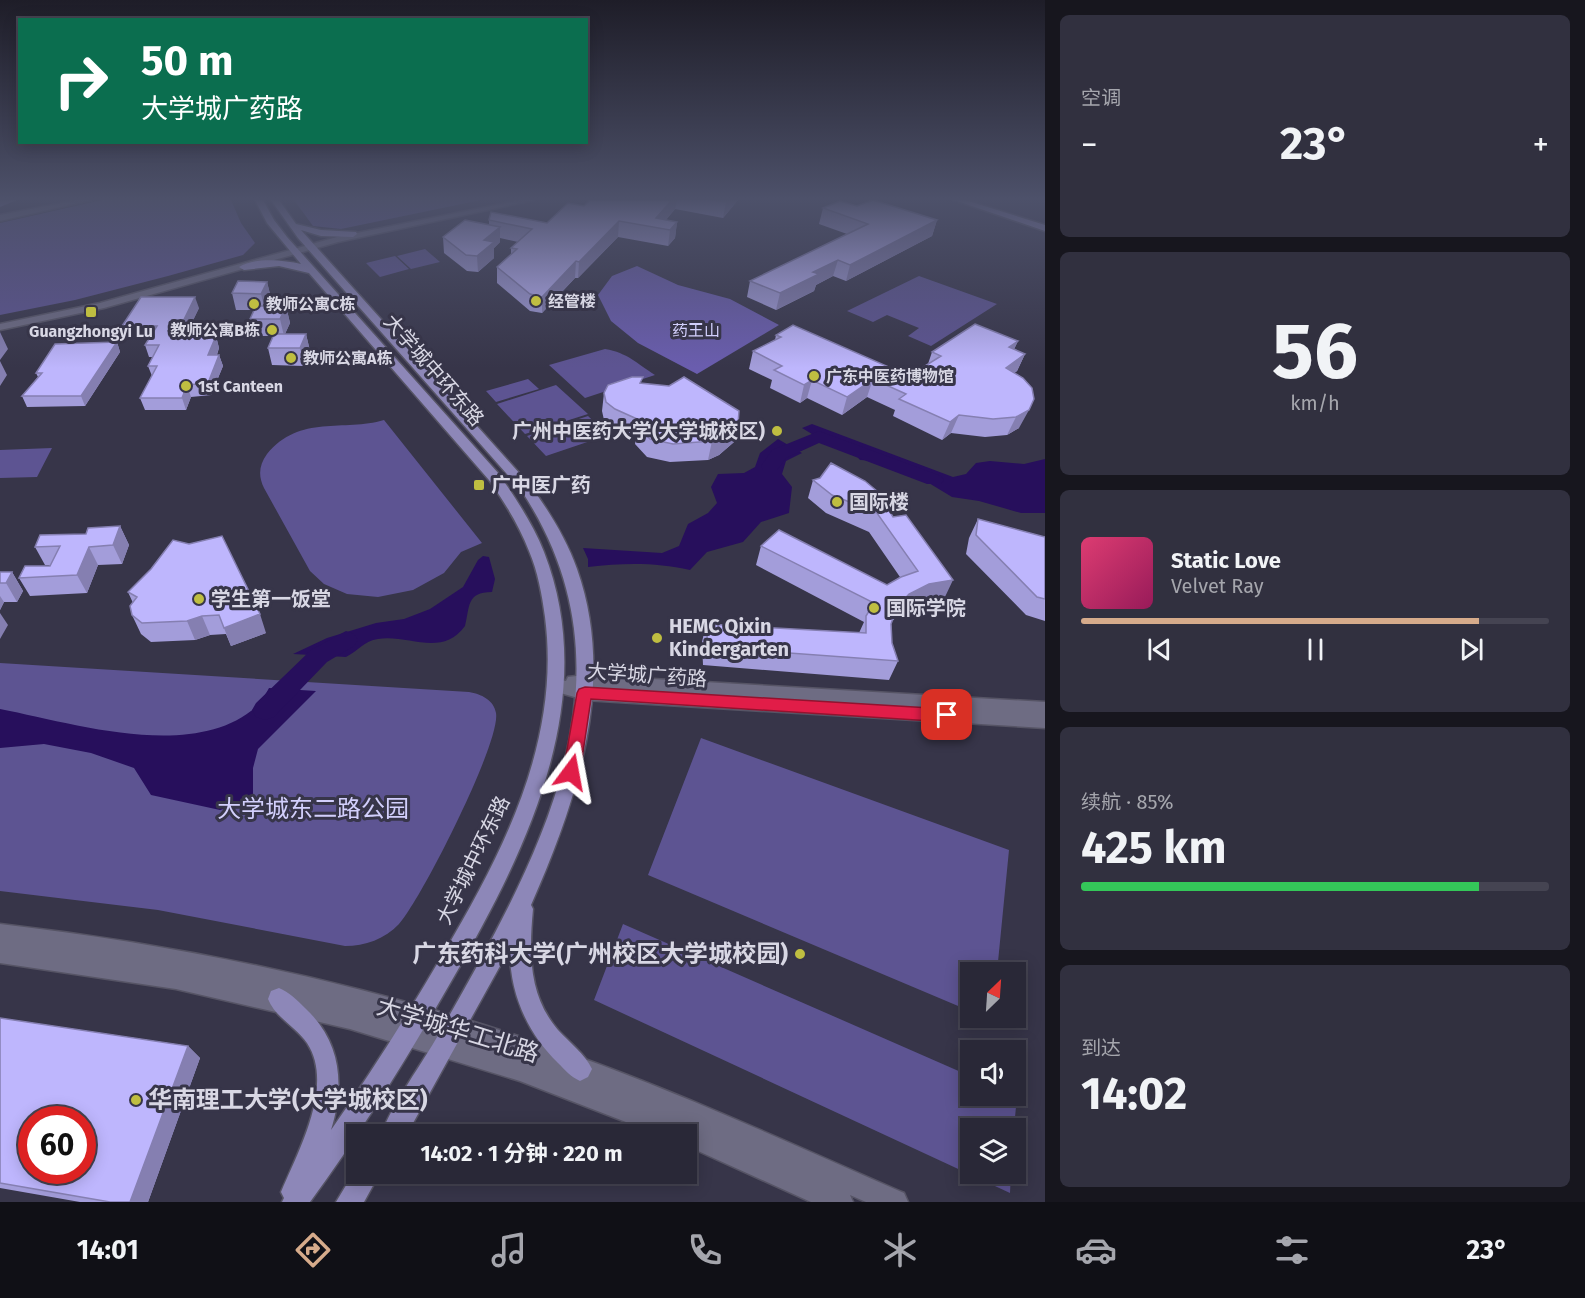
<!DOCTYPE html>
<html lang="zh">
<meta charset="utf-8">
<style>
:root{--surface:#292837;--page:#31303f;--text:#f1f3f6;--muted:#a5a6ad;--line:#454452;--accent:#d6ab8b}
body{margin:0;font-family:"Fira Sans","Noto Sans SC",sans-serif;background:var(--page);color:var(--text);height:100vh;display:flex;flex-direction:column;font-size:22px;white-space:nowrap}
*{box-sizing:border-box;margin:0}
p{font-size:20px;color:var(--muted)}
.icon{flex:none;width:33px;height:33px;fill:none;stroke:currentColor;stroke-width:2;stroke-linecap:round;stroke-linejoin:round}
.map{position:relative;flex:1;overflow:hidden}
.details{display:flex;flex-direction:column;gap:15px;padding:15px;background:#17161e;width:540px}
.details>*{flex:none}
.hud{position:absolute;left:18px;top:18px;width:570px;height:126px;border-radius:0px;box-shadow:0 3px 15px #0003,0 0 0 2px var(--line);background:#0b6e4f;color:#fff;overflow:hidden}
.needle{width:39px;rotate:25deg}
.buttons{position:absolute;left:960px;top:962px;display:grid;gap:12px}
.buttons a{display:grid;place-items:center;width:66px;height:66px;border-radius:0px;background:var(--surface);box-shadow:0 3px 15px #0003,0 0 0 2px var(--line);font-size:30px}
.speed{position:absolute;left:18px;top:1106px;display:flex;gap:12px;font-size:30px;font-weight:700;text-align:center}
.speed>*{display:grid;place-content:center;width:78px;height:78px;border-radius:50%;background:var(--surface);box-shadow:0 3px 15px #0003,0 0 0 2px var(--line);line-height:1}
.speed .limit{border:9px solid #d22;background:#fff;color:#111}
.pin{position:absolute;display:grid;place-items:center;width:51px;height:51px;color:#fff;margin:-26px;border-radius:12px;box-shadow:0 3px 9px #0006}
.me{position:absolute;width:66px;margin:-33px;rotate:13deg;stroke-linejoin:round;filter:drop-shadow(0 0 4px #0008)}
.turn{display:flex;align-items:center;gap:21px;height:126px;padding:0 24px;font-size:27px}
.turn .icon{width:78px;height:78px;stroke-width:2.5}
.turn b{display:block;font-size:42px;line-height:51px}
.big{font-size:45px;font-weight:700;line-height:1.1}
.details .tile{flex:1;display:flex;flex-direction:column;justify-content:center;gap:9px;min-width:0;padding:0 21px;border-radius:9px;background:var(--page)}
.details .dial{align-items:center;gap:0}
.dial b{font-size:78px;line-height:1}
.song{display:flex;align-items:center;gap:18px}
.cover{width:72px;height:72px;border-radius:9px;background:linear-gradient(135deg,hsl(340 70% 55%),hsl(330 70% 35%))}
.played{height:6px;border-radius:3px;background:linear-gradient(90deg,var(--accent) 85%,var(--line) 85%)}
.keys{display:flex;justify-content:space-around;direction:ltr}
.heat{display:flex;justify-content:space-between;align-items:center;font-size:33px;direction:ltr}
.charge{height:9px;border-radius:4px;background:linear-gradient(90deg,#34c759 85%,var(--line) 0)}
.trip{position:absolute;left:346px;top:1124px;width:351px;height:60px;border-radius:0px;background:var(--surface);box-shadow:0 3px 15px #0003,0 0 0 2px var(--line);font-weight:700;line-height:60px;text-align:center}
.dock{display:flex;height:96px;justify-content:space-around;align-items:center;background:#101016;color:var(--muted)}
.dock .icon{width:42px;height:42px}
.dock .on{color:var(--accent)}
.dock b{font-size:27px;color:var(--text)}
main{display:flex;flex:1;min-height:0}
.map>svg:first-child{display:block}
.green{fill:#5d5492}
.forest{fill:#6a5dae}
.water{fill:#270f5c}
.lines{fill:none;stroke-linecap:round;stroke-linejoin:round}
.river{fill:#270f5c;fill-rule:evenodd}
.secondary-casing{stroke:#565465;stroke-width:3}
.primary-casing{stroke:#565465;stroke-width:3}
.secondary{fill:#6e6c83;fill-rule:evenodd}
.primary{fill:#8d87b8;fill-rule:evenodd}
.wall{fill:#a39dda}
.shaded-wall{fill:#857fb1}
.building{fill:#beb6fd;stroke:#857fb1;stroke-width:1.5;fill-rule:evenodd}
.route{fill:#e11d48;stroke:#92132f;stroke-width:1.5}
.poi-dot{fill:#bfbe41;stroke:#373549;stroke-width:2}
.labels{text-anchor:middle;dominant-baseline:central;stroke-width:6;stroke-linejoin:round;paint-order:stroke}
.far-poi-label{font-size:16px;font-weight:bold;fill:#d8d7e4;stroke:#373549;text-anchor:start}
.far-park-label{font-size:16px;fill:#d2cffc;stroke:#373549}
.street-label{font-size:20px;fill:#d8d7e4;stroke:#373549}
.poi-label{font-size:20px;font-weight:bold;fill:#d8d7e4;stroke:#373549;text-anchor:start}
.near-park-label{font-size:24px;fill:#d2cffc;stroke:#373549}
.near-poi-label{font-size:24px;font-weight:bold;fill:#d8d7e4;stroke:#373549;text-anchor:end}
.near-street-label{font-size:24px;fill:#d8d7e4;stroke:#373549}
</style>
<main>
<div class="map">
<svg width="1045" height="1202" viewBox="0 0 1045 1202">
<rect width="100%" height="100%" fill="#373549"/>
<path class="green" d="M102 200H231L241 223 255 243 243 255 168 276 75 300 0 315V223Z
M294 200H481L341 229 313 226Z
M425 249 440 262 411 269 397 256Z
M395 256 409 269 380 277 366 263Z
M919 276 997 304 931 346 908 336 919 328 887 315 873 322 847 311Z
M605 349C628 353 636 363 655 375L585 398 549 365Z
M528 379 539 389 496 402 486 391Z
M556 385 588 414 525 434 497 404Z
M588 416 608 435 546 456 527 436Z
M384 420 482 543 461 552 444 573 413 590 378 597 347 594 324 584 310 571 264 488C258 476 259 465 267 454 300 414 344 432 384 420Z
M52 448 37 477 0 478V450Z
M0 663 469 692C481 694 494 700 496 713 501 742 421 900 399 924 385 939 365 946 345 946L158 910 0 891Z
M701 738 1009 850 997 972H970V1011L648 875Z
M623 924 970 1076V1095L1017 1096 1014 1128H970V1173H1011L1010 1193 594 1000Z"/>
<path class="forest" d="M637 266 678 285 730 299 779 325 697 374 638 343 611 321 598 295 612 276Z"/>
<path class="water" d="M812 424 953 477 966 474 976 463 990 461 1024 464 1045 459V513H1021L979 501 952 497 904 468 880 461 860 460 853 452 825 442 802 428Z
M778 439 802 453 786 461 782 474 792 487 789 513 761 522 743 542 707 552 690 570C655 562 623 563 588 567V559L583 548 662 553 679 546 688 524 708 513 717 503 711 487 718 474 744 473 755 467 760 453Z
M483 556 489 557 495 579 492 592C466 592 470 607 465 626 442 658 408 634 378 639 364 641 358 651 346 657L293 654 327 638 376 623 404 619 430 609 463 587 478 560Z
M269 688 316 691 258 749 253 768V801L220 810 151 795 134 768 91 753 44 744 0 748V709C73 723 193 762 256 707 261 703 265 695 269 688Z"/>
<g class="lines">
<path class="river" d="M819 431 941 476 944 480 941 484H927L819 443 786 458 777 470H763L761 466 772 450Z
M346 631 354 634 358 640 354 646 327 662 274 717 265 720 256 717 252 710 256 703 311 650Z"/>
<defs>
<path id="secondary" d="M78 200H91L0 221V215Z
M521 200H534L338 242 104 308 0 330V324L100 303 337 237Z
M585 675 1045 702V728L585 700 550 690 548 685 550 680 556 679 566 681 568 677Z
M0 924C198 947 391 989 579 1057 690 1097 796 1146 904 1193L908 1202H866L850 1195 853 1202H811L687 1146V1134H657L520 1081 350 1029 176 989 0 963Z"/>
<path id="primary" d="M255 200H263L274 220 287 237 499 474C516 499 533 524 544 552 602 701 525 853 452 980 408 1057 362 1131 310 1202H282L284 1198 281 1192C298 1152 335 1085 307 1043 296 1027 275 1017 268 999L271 991 279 988C289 992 297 1000 305 1008 341 1041 345 1085 331 1130 371 1073 408 1014 443 954 504 851 561 740 545 617 542 595 538 572 529 551 519 525 505 503 489 480L309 273 279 266 244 270 239 267C254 257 284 260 301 264L267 223Z
M271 200H279L296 224 321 230 356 232 357 234 353 237 321 236 301 230 530 485C549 511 566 538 577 569 617 682 577 801 531 905L533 909C529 952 528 995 558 1030 569 1042 585 1054 592 1069L588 1077 580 1081C571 1077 565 1070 558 1063 527 1033 509 992 510 948L407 1134H381C394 1101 422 1064 440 1032 536 863 645 677 521 490L298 238Z
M954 200H965L1045 225V231Z
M357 1167V1173H380L364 1202H336Z"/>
</defs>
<use href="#secondary" class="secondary-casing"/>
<use href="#primary" class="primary-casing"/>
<use href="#secondary" class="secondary"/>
<use href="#primary" class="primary"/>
</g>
<path class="wall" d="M590 200H738L723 218 675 209 666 220 677 222 675 238 668 246 618 237 578 278H575L542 313 530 311 497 283V267L511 254V248L518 242 500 238V242L494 248V258L478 272 467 271 444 253 443 237 489 224V220L547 223 584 206Z
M857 206 937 220 932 236 846 281 833 276 816 285 814 291 776 310 747 297 750 281 847 234 819 224 823 208Z
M267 282 271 298 267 306H286L290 323 285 334H306L310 351 304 366 272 365 268 348 273 336H254L250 319 254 310H236L232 293Z
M199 308 185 336H216L219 348 217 355H219L223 366 211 395 191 397 186 410H145L140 398 152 376 148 366 153 357H149L145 345 150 337 127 338 122 326Z
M776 335 909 376 928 364 932 352 1018 341 1014 349 1025 354 1017 371 1014 373 1019 428 1007 435 985 437 951 433 942 440 893 416 895 410 867 397 842 415 807 398 800 403 770 388 772 380 749 369 753 351 775 340Z
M117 342 120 352 85 406 27 407 22 396 38 377 36 373Z
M643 383 738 424 734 442 719 455 708 460 670 462 647 457 635 444 636 438 614 427 604 420 602 411 604 393Z
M813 480 865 481 944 599 920 603 900 613 891 622 892 643 898 661 889 680 703 665 702 642 706 624 859 633 864 622 756 565 761 546 887 585 900 577 869 532 826 513 808 498Z
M978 519 1045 537V621L1026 615 966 554 969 538Z
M120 526 129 545 122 564 98 565 87 593 30 596 19 578 51 565H45L35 547Z
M151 569 266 633 231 646 226 634 210 635 195 640 151 642 141 634 132 615 133 603 128 592Z
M0 572H12L23 591 17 602H4L0 610Z
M0 1018 188 1046 200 1058 148 1202H80L0 1188Z"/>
<path class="shaded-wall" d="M0 200H17L0 207Z
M672 200H677L675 209 659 228 656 218Z
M728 200H738L723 218 726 202Z
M937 220 932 236 846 281 850 265Z
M619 221 618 237 578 278 579 262Z
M677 222 675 238 668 246 670 230Z
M500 227V242L494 248V258L478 272 477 256 484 240Z
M838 260 833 276 816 285 814 291 776 310 780 293 813 272Z
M576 261 575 278 542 313V297Z
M267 282 271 298 265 310 261 294Z
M195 297 199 308 180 348 176 336Z
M286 306 290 323 284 336 280 319Z
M0 332 8 349 0 360Z
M306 334 310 351 304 366 300 348Z
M216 336 219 348 212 367 208 355Z
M1018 341 1010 358 1009 347Z
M117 342 120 352 85 406 81 396Z
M1025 354 1017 371 998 385 1006 368Z
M219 355 223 366 211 395 208 383Z
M0 361 7 375 0 386Z
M873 379 867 397 842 415 847 397Z
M812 380 807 398 800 403 804 385Z
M187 385 191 397 186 410 182 398Z
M1029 410 1019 428 1007 435 1016 417Z
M959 415 951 433 942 440 950 422Z
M738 424 734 442 719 455 708 460 712 441Z
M120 526 129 545 122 564 113 545Z
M89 547 98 565 87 593 77 575Z
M12 572 23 591 17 602 6 583Z
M953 580 944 599 920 603 900 613 888 626 897 607 909 594 929 584Z
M0 596 4 602 0 610Z
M0 613 8 625 0 639Z
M260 614 266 633 231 646 224 628Z
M202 616 210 635 195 640 187 621Z
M188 1046 200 1058 148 1202H130Z"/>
<path class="building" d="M590 200H672L656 218 677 222 670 230 619 221 579 262 576 261 542 297 530 294 497 267 517 249 511 248 532 229 489 220 491 212 547 223 568 203 584 206Z
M710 200H728L726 202Z
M873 200 937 220 850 265 838 260 813 272 819 274 780 293 750 281 868 224 823 208 840 201 857 206Z
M465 220 500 227 484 240 494 242 477 256 466 255 443 237Z
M238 281 267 282 261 294 232 293Z
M141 297H195L176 336H216L208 355H219L208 383 187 385 182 398H140L157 366H148L159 345H145L157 326H122Z
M256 306H286L280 319H250Z
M975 324 1018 341 1009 347 1025 354 1006 368 1023 378 1032 388 1034 399 1029 410 1016 417 993 419 959 415 950 422 899 399 906 394 873 379 847 397 812 380 804 385 774 370 782 366 753 351 781 337 776 335 793 325 909 376 941 356 932 352Z
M274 334H306L300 348H268Z
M117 342 81 396H22L42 373H36L55 344Z
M632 377H643L640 383 669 386 684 377 739 411 738 424 722 437 712 441 673 444 650 439 638 426 646 423 615 409 606 402 604 393 608 385Z
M831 463 865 481 878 492 893 517 906 515 953 580 929 584 909 594 897 607 891 624 892 643 898 661 708 647 706 624 866 633V616L874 603 761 546 779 530 887 585 901 577 918 571 877 513 832 495 813 480 820 478Z
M978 519 1045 537V599L1037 597 976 535Z
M120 526 113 545 89 547 77 575 19 578 25 566H50L60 546 35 547 40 535 86 534 88 528Z
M222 536 260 614 224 628 219 615 202 616 187 621 142 623 132 615 130 606 137 597 128 592 151 569 173 540 189 544Z
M0 572H12L6 583H0Z
M0 1018 188 1046 130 1202H110L0 1183ZM32 1119H82V1170H32Z"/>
<linearGradient id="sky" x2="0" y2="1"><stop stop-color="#1e1d28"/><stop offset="0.54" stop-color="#4d516a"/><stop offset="1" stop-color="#4d516a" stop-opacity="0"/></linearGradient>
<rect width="1045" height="368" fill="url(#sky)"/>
<path class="route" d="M585 687 947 709 952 711 955 715 952 720 947 722 591 699 580 772 577 777 571 779 566 777 563 772 577 693 579 689Z"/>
<g class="poi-dot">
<circle cx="536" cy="301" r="6"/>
<circle cx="254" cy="304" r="6"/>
<rect x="85" y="306" width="12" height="12" rx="3"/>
<circle cx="272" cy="330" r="6"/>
<circle cx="291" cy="358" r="6"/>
<circle cx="814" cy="376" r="6"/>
<circle cx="186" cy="386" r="6"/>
<circle cx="777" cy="431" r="6"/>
<rect x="473" y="479" width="12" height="12" rx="3"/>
<circle cx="837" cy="502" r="6"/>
<circle cx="199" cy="599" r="6"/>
<circle cx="874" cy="608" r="6"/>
<circle cx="657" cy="638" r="6"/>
<circle cx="800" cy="954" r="6"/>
<circle cx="136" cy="1100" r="6"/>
</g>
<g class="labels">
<g class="far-poi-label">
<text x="548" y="301">经管楼</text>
<text x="266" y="304">教师公寓C栋</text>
<text x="260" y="330" text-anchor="end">教师公寓B栋</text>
<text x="91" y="331" text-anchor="middle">Guangzhongyi Lu</text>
<text x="303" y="358">教师公寓A栋</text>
<text x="826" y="376">广东中医药博物馆</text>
<text x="198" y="386">1st Canteen</text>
</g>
<g class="far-park-label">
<text x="696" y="330">药王山</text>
</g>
<g class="street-label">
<text transform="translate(434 370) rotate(49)">大学城中环东路</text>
<text transform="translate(647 675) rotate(4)">大学城广药路</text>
<text transform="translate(473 860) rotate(-64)">大学城中环东路</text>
</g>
<g class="poi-label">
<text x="765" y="431" text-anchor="end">广州中医药大学(大学城校区)</text>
<text x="491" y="485">广中医广药</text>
<text x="849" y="502">国际楼</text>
<text x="211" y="599">学生第一饭堂</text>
<text x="886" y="608">国际学院</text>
<text x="669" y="626">HEMC Qixin<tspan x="669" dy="23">Kindergarten</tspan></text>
</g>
<g class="near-park-label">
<text x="313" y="809">大学城东二路公园</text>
</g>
<g class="near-poi-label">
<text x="788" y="954">广东药科大学(广州校区大学城校园)</text>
<text x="148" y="1100" text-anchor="start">华南理工大学(大学城校区)</text>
</g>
<g class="near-street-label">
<text transform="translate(458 1030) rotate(17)">大学城华工北路</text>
</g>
</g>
</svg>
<div class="buttons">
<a><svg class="needle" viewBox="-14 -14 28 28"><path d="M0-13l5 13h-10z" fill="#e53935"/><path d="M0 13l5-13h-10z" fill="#a5a6ad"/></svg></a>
<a><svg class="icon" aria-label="sound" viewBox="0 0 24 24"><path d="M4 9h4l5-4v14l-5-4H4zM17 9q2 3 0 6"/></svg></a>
<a><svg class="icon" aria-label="layers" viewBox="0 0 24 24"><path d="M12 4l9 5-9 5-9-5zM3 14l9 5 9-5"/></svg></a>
</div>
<div class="speed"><div class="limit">60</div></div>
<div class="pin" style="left:947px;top:715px;background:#d93025"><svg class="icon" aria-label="arrive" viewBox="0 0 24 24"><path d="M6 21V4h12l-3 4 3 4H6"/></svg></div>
<svg class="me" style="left:571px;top:772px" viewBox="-20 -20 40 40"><path d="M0-17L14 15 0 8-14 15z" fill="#e11d48" stroke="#fff" stroke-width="4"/></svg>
<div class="trip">14:02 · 1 分钟 · 220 m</div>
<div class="hud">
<div class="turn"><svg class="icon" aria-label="right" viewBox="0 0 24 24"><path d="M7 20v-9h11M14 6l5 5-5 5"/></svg><div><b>50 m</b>大学城广药路</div></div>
</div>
</div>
<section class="details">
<div class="tile"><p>空调</p>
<div class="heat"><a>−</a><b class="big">23°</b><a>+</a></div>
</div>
<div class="tile dial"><b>56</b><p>km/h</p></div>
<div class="tile">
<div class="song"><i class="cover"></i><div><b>Static Love</b><p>Velvet Ray</p></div></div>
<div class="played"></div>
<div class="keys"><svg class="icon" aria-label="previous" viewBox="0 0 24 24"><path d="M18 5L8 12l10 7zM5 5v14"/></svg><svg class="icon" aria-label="pause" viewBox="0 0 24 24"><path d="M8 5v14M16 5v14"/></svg><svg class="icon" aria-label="next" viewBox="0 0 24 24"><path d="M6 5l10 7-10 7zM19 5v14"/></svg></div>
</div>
<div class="tile"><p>续航 · 85%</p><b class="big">425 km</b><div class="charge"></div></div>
<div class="tile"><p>到达</p><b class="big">14:02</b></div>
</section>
</main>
<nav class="dock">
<b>14:01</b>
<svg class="icon on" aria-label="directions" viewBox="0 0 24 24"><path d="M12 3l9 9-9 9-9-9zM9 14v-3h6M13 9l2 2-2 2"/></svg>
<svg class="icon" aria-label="music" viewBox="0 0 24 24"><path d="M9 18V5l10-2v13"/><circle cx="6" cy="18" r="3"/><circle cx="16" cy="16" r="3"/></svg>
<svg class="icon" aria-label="phone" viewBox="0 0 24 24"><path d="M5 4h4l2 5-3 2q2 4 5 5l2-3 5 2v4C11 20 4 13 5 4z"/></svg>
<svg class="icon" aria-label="climate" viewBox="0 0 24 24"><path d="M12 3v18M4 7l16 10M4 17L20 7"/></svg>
<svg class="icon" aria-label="car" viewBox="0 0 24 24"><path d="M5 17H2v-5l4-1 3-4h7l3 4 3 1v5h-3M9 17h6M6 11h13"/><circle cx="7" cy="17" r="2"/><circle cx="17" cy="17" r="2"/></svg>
<svg class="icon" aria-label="filters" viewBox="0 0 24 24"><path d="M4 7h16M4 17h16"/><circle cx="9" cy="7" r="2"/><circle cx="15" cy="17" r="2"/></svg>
<b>23°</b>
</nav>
